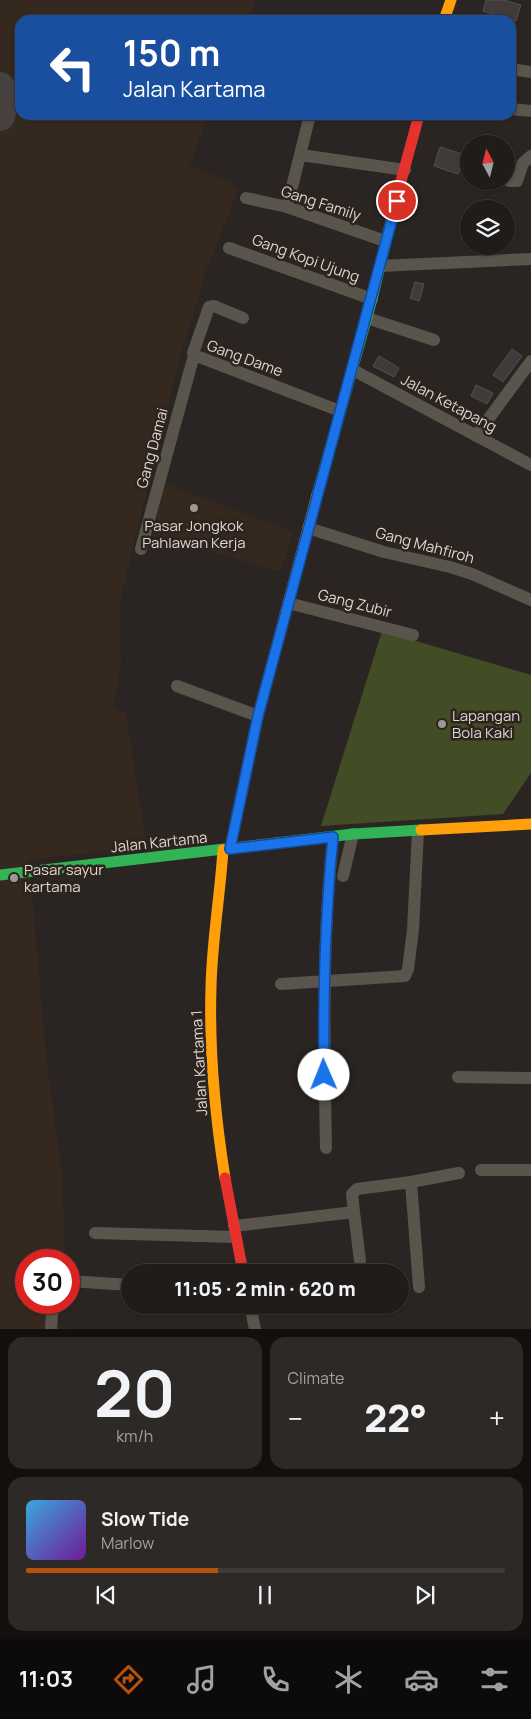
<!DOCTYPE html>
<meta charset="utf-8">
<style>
:root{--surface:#201c1a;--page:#2d2927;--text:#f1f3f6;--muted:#a2a1a2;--line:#3d3a39;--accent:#b45309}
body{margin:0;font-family:Manrope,sans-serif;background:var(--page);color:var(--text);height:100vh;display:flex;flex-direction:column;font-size:19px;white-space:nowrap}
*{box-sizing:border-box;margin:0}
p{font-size:16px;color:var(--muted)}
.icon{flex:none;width:28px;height:28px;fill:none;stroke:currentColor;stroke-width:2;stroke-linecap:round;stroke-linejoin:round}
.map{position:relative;height:1329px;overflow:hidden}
.side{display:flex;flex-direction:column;gap:8px;padding:8px;background:#120f0e;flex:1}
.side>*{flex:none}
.guide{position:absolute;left:15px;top:15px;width:501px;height:105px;border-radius:15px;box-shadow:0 1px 4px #0004,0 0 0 1px var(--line);background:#1a4fa0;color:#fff;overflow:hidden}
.needle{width:32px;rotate:353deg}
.tools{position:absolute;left:460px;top:135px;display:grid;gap:10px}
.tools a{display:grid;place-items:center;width:55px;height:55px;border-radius:50%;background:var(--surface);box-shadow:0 1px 4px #0004,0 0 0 1px var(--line);font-size:25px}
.speed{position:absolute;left:15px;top:1249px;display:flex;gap:10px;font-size:25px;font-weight:700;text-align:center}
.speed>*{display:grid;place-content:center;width:65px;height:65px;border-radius:50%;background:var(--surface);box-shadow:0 1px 4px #0004,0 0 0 1px var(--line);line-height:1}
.speed .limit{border:8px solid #d22;background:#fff;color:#111}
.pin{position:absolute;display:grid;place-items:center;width:42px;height:42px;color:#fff;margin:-21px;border:2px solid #fff;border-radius:50%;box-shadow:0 1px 5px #0007}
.me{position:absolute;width:55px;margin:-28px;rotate:359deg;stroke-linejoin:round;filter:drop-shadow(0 0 4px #0008)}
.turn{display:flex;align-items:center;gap:18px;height:105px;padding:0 25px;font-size:22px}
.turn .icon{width:65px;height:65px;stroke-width:2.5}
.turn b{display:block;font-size:35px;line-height:42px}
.big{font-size:38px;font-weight:800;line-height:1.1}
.side .card{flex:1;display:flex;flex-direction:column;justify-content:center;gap:8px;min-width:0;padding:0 18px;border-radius:15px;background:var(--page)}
.side .dial{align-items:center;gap:0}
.dial b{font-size:65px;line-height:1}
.song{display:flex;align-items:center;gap:15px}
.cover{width:60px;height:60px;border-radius:8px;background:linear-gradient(135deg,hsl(200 70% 55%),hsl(280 70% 35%))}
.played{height:5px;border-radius:2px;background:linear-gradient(90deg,var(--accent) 40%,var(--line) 40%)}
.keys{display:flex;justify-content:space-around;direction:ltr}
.heat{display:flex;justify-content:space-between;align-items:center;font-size:28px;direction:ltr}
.side .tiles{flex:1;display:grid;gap:8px;grid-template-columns:1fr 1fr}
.card:last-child{grid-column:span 2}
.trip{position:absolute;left:121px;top:1264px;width:288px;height:50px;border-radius:25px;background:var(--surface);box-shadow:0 1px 4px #0004,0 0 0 1px var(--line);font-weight:800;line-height:50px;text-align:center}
.dock{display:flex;height:80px;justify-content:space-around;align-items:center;background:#0d0b0a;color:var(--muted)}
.dock .icon{width:35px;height:35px}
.dock .on{color:var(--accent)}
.dock b{font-size:22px;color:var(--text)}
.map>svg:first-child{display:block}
.built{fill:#35281f}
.green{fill:#424d25}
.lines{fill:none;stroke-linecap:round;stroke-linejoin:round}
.taxiway{stroke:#46413e;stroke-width:30}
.building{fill:#403b3a;stroke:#544f4e}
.street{stroke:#59554c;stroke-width:12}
.fast{stroke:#30b455;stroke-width:11}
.slow{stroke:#ff9f0a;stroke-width:11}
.jam{stroke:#e5322d;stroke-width:11}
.route-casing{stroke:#114b97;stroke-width:12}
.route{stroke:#1a73e8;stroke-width:9}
.poi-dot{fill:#9e9894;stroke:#2e241e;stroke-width:2}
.labels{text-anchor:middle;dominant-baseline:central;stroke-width:5;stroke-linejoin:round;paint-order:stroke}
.street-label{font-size:15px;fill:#ddd6d2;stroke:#2e241e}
.poi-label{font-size:15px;fill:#ddd6d2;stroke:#2e241e;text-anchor:start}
</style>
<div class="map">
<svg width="531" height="1329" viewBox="0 0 531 1329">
<rect width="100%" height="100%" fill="#2a2522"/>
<path class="built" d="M0 0H255L248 20H20V115H208L190 166 232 182 231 185 239 188 207 269 179 361 120 601 121 668 113 705 126 714 147 846 29 860 46 1056 62 1172 65 1257V1260H26V1302L59 1303 56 1324 71 1329H0Z
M164 483 294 532 280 571 153 536Z"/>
<path class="green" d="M382 631 531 675V773L503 814 321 826Z"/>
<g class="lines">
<path class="taxiway" d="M0 87 4 101 0 116"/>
</g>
<path class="building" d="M486 0H504L521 5 516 21 483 11Z
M440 147 465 155 458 174 434 166Z
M415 282 424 284 419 301 410 298Z
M512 349 522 356 503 382 493 375Z
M379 356 399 368 394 377 373 366Z
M476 385 493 393 487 404 471 396Z"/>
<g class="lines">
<path class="street" d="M511 69 531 72
M511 109 531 111
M301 155 405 170
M509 181H517L523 163 531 156
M246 198 287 207 385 241
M287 207 310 115
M229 248 372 299
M380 266 531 259
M243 318 214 306 209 307 193 353 194 355 340 411
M367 318 434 340
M353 370 531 465
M476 436 531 361
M308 528 384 552 450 567 472 574 531 600
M141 549 194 355
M288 603 413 635
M177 686 258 716
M343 876 353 834
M281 984 405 976 408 969 413 930 418 831
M458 1077 531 1078
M326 1148C324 1044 322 941 333 837
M481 1170H531
M411 1182 419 1287
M354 1212 360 1261
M234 1226 354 1212 352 1194 357 1189 411 1182 459 1173
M95 1233 235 1237
M69 1281 130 1285
M250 1305 255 1329
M51 1329 52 1314 55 1302"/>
<path class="fast" d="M317 495 372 299 398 192
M0 875 353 834 421 830"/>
<path class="slow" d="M444 20 451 0
M421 830 531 824
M230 849 258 716 317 495
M223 850C220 896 212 941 211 987 209 1051 215 1115 225 1178"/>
<path class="jam" d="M398 192 419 115
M225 1178 243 1272"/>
</g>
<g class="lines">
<defs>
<path id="route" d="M324 1075C323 995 325 917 333 837L230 849 258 716 397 201"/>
</defs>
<use href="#route" class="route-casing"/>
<use href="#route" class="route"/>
</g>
<g class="poi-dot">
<circle cx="194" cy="508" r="5"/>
<circle cx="442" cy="724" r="5"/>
<circle cx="14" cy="878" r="5"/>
</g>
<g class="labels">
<g class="street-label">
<text transform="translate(321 203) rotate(18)">Gang Family</text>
<text transform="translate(306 258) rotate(20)">Gang Kopi Ujung</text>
<text transform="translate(245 358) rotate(20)">Gang Dame</text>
<text transform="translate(449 403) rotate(28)">Jalan Ketapang</text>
<text transform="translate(152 448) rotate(-75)">Gang Damai</text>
<text transform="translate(425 545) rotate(15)">Gang Mahfiroh</text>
<text transform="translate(355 603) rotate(14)">Gang Zubir</text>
<text transform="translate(159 842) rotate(-6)">Jalan Kartama</text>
<text transform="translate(199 1063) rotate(-93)">Jalan Kartama 1</text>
</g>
<g class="poi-label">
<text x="194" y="525" text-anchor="middle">Pasar Jongkok<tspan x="194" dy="17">Pahlawan Kerja</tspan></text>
<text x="452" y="715">Lapangan<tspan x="452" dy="17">Bola Kaki</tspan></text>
<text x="24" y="869">Pasar sayur<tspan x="24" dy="17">kartama</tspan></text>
</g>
</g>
</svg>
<div class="tools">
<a><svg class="needle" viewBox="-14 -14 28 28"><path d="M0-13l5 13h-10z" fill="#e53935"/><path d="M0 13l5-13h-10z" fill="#a2a1a2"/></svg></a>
<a><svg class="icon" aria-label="layers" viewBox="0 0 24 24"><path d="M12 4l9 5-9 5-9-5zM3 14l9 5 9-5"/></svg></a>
</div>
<div class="speed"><div class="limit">30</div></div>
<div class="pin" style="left:397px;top:201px;background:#d93025"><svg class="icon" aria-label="arrive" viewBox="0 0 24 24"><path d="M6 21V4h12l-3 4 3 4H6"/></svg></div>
<svg class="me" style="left:324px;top:1075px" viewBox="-20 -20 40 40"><circle r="19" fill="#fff"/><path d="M0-13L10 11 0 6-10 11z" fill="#1a73e8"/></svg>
<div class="trip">11:05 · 2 min · 620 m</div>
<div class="guide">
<div class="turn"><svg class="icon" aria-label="left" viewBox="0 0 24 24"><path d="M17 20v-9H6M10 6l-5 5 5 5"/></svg><div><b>150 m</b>Jalan Kartama</div></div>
</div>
</div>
<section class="side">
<div class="tiles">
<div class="card dial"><b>20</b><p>km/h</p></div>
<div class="card"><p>Climate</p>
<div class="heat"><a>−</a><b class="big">22°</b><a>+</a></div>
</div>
<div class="card">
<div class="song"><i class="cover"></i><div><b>Slow Tide</b><p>Marlow</p></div></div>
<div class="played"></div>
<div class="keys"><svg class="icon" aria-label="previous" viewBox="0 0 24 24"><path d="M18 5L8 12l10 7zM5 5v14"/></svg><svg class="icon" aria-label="pause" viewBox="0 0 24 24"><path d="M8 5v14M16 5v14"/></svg><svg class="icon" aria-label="next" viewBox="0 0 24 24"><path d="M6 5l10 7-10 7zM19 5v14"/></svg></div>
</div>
</div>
</section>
<nav class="dock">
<b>11:03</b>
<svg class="icon on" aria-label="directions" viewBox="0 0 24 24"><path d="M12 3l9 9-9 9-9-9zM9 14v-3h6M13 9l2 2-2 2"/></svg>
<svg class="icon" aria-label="music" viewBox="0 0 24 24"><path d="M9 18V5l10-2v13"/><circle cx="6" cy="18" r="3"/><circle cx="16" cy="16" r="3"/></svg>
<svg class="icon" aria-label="phone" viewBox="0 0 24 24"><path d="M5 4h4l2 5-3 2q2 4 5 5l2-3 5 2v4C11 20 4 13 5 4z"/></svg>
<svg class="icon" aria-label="climate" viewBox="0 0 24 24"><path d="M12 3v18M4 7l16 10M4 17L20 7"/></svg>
<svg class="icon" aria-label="car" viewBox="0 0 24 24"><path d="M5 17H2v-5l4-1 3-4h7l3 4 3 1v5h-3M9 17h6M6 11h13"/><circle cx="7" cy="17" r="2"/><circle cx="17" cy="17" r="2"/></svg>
<svg class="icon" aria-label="filters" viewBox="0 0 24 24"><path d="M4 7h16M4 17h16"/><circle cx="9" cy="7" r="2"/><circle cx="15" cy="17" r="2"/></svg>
</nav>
